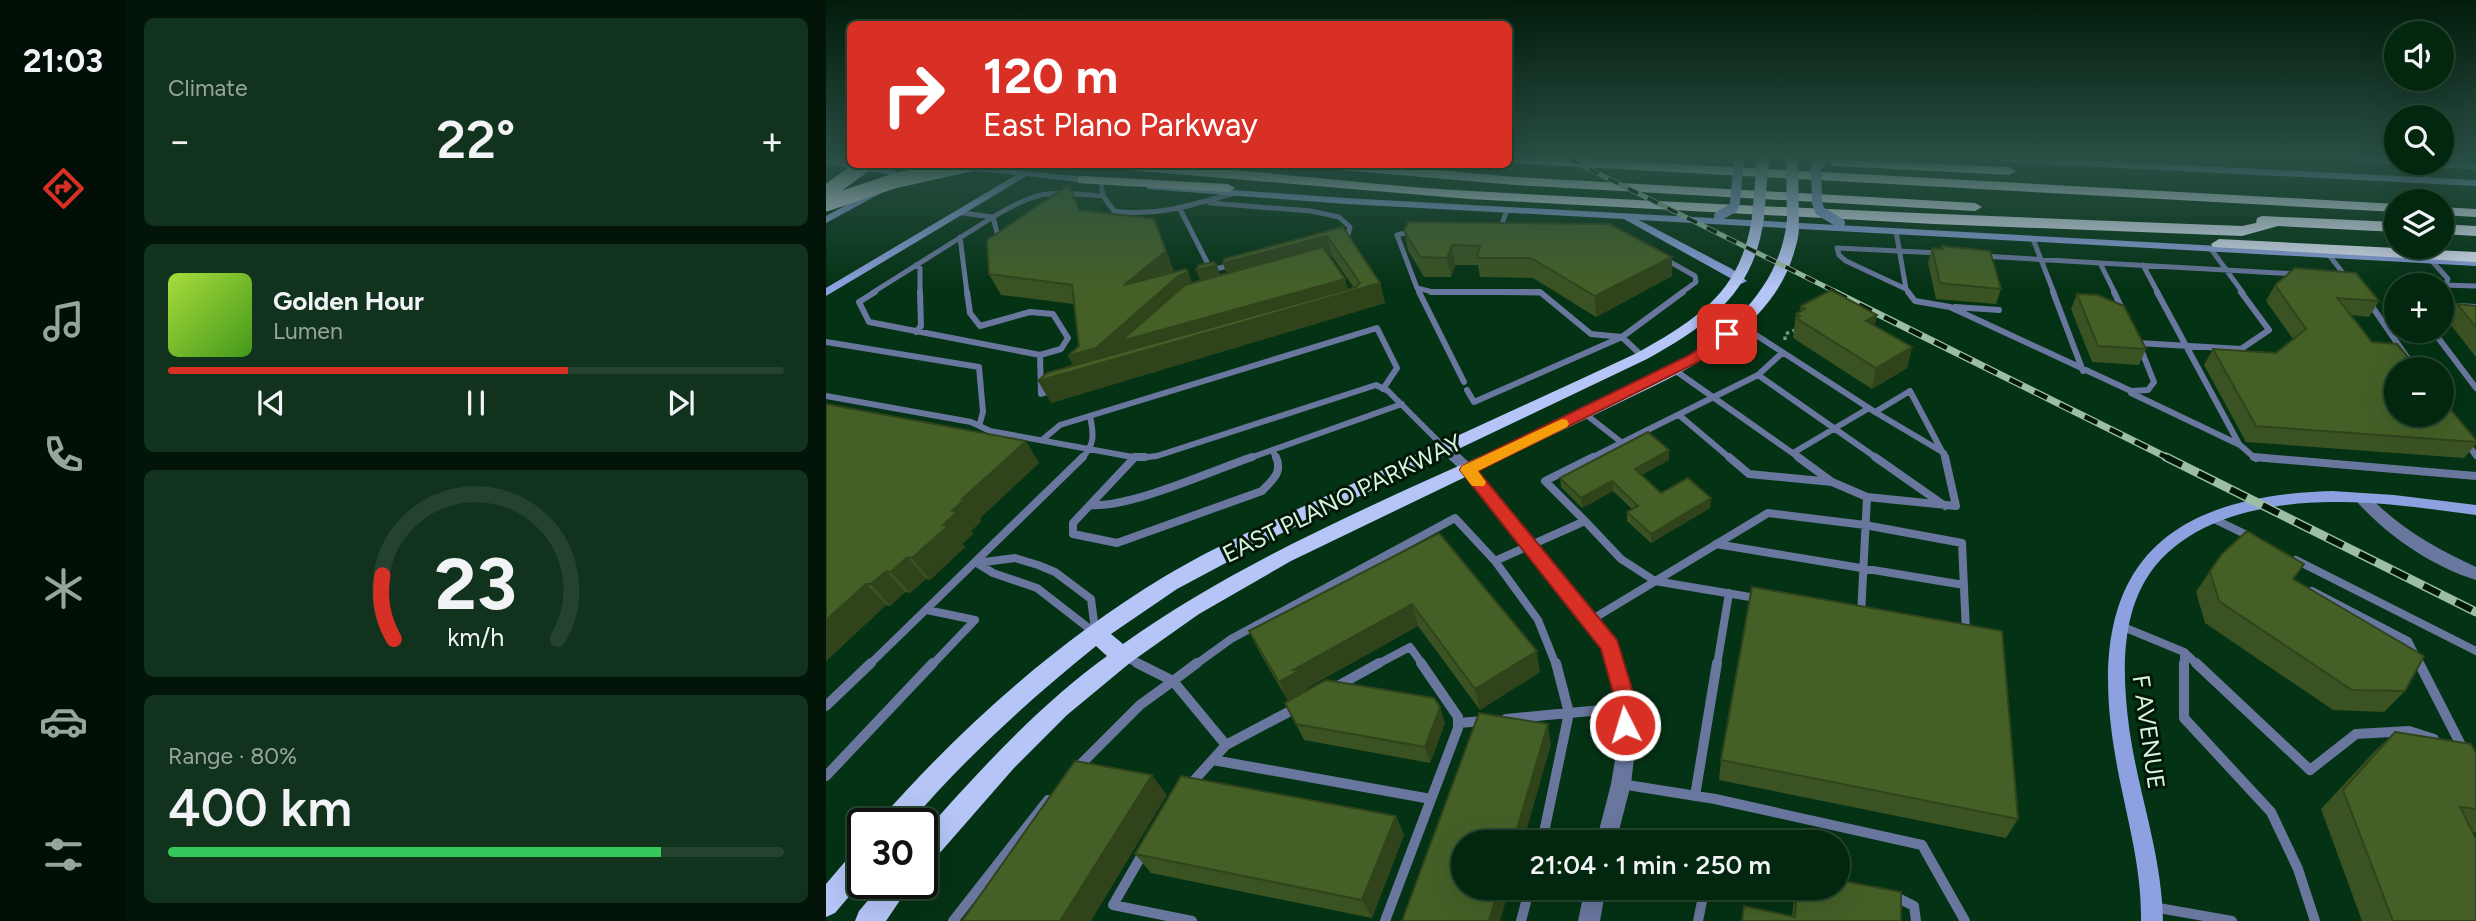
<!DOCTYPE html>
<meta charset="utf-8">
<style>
:root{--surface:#03260f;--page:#11321d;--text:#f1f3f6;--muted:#97a59e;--line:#24432f;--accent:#d93025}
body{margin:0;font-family:Figtree,sans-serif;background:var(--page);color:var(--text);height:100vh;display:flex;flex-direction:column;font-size:26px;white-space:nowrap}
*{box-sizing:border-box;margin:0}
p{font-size:23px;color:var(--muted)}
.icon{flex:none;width:38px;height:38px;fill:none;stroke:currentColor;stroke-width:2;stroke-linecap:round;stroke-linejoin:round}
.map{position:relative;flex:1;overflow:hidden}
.panel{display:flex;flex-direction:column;gap:18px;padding:18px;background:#021508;width:700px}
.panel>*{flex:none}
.guide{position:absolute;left:21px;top:21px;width:665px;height:147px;border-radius:10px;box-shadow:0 7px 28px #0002,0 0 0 2px var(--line);background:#d93025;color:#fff;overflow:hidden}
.controls{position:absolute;left:1558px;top:21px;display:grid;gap:14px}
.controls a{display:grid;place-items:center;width:70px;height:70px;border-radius:50%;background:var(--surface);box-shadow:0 7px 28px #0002,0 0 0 2px var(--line);font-size:35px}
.speed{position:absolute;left:21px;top:808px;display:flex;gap:14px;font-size:35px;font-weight:700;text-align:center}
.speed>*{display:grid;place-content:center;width:91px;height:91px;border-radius:50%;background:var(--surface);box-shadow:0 7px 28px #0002,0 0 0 2px var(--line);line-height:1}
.speed .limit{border:4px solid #111;border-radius:10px;background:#fff;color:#111}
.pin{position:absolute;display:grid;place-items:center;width:60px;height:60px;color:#fff;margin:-30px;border-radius:14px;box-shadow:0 4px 10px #0006}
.me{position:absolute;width:77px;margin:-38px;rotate:355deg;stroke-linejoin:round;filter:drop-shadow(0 0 5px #0008)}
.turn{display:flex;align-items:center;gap:24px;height:147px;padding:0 21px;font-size:32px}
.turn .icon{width:91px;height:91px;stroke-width:2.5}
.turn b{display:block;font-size:49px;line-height:60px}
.big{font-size:52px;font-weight:600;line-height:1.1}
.panel .tile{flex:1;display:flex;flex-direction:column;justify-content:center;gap:10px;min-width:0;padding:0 24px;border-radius:10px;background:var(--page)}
.panel .dial{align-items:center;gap:0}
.dial svg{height:182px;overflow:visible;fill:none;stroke:var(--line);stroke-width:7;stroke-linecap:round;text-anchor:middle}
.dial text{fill:var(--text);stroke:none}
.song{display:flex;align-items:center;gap:21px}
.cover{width:84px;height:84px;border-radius:10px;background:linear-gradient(135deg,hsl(80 70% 55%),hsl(100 70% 35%))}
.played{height:7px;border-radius:4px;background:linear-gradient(90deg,var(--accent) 65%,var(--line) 65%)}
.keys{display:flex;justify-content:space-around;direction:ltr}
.heat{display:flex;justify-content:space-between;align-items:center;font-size:38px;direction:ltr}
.charge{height:10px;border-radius:5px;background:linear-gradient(90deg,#34c759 80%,var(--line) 0)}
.trip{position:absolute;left:625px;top:830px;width:399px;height:70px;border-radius:35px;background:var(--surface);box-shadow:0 7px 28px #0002,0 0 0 2px var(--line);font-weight:600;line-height:70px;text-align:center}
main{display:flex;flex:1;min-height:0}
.tab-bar{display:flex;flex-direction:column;width:126px;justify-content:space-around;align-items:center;background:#010f06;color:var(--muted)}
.tab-bar .icon{width:49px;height:49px}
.tab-bar .on{color:var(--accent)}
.tab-bar b{font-size:32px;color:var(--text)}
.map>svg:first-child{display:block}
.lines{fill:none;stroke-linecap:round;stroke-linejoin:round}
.path{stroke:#71967b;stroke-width:3.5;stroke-dasharray:3.5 3.5;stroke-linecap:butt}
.lane-far3{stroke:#69769e;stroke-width:5}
.lane-far2{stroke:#69769e;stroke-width:6}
.lane-far1{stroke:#69769e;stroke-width:8}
.lane{stroke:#69769e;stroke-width:10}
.street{fill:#69769e;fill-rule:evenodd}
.secondary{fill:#8da1e1;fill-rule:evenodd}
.primary{fill:#b5c5f7;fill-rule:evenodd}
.highway{fill:#dfe6fa;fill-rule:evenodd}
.rail-far2-casing{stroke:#9cbea4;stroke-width:5}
.rail-far1-casing{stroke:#9cbea4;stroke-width:7}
.rail-casing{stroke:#9cbea4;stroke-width:9}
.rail-far2{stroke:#021707;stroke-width:3.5;stroke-dasharray:11;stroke-linecap:butt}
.rail-far1{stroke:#021707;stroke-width:4.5;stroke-dasharray:14;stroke-linecap:butt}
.rail{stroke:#021707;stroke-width:6;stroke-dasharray:18;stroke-linecap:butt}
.secondary-bridge{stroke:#8da1e1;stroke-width:10}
.primary-bridge{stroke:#b5c5f7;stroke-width:12}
.highway-bridge{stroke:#dfe6fa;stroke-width:15}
.wall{fill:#3b5322;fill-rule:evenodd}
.shaded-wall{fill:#30431b}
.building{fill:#456027;stroke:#30431b;stroke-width:2}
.route{fill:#d93025;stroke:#8d1f18;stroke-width:2}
.slow{fill:#f59e0b}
.labels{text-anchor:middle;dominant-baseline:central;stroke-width:6;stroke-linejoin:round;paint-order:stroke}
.street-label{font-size:24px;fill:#d7f4dc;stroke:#021707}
</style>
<main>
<nav class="tab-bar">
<b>21:03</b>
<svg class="icon on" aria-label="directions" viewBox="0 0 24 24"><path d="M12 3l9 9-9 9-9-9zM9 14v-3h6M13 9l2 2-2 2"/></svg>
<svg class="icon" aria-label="music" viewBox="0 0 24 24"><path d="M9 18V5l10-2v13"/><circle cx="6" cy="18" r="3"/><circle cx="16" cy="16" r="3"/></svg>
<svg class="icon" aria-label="phone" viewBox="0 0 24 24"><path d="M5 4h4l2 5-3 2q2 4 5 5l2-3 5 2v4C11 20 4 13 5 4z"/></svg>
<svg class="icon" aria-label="climate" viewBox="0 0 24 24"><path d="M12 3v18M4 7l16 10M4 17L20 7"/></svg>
<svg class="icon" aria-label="car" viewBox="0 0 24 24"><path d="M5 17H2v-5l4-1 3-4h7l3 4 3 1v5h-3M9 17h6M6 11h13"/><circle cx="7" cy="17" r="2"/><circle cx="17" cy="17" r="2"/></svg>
<svg class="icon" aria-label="filters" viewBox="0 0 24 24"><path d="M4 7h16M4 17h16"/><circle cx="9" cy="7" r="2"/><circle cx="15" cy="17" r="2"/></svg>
</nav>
<section class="panel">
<div class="tile"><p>Climate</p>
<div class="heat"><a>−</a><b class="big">22°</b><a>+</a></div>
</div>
<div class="tile">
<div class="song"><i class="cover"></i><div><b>Golden Hour</b><p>Lumen</p></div></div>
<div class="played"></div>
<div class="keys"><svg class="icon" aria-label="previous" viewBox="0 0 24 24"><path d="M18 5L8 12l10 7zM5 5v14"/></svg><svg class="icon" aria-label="pause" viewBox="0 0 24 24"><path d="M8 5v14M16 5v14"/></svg><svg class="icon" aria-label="next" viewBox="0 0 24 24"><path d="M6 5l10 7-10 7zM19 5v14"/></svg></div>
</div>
<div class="tile dial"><svg viewBox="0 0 100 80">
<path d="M14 69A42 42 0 1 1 86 69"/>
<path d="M14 69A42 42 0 0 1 9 41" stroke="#d93025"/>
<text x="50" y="56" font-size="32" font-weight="700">23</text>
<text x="50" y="72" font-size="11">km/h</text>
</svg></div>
<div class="tile"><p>Range · 80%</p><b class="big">400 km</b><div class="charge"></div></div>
</section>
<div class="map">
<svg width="1650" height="921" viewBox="0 0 1650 921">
<rect width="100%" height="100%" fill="#043214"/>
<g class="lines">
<path class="path" d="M959 340V334L969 330"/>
<path class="lane-far3" d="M1527 159 1570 162
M1577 163 1650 167
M1585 163 1606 181
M275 182 277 196 288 211C329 217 366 205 405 194
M384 203 485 211 513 217 524 227 522 235 516 239
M353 207 385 270 406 265
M136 213 167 217
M587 231 571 235 591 288 607 292 716 293
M1070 231 1080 289 1083 293
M673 232 681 210
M134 237 141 293
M1207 239 1228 293
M173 240 167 217C216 188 222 192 277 196
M1385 249 1417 293
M1503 255 1520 277
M1157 256 1274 263 1289 293
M839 259 869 276 870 282 855 293
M1274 263 1470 274
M90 265 94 268V293
M1317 265 1332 293
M1573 285 1620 284 1622 279 1605 260
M1616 285 1650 286
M591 288 594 293
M1080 289 1020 261 1013 255 1011 248 1114 253
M46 293 167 217"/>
<path class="lane-far2" d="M49 292 33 302 43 322 214 355 235 349 242 338 227 314 204 312 154 326 144 313 141 292
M593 292 638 382
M605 292H714L765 334 796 337 816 356
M1082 292 1089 301 1124 307 1305 391 1322 390 1328 382 1314 347
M1227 292 1257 371
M1288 292 1297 311
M1331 292 1413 444
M1543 302 1589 369
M1615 305 1650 307
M1129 307 1173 310
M913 324 1049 412 1084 391 1120 459
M1607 331 1650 388
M90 332 95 326 94 292
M0 342 153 367 157 412 153 426
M1312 343 1415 349 1443 330 1415 292
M214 355 215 394 228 390
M847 369 975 459
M932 375 1052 459
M641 390 648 402 796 337 857 292
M1305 393 1414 445 1430 459
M0 396 145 422 164 431 312 458 331 456 550 385 562 391 619 448
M1049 412 1118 453
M758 413 795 442
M853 415 905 459
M216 440 234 425 551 328 571 368 557 389
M1642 444 1650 456
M446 450 451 459
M967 453 1043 408
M255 459C269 445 268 435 264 416
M307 459 309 457
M421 459 576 404
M763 459 932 375 956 353"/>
<path class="lane-far1" d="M308 457H319
M309 457 247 523V534L291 543 436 491C446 480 457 473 450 457
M903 457 923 474 1006 482
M972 457 1006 482 1041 497
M1049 457 1119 506
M1428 457 1650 476
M265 505C304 508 385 471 426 457
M1388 519 1425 537
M759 521 795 559 829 581 930 598
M890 544 1138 585
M1470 560 1650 651
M669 561 712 620 730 665
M151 563 189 558 212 565 229 572 265 599 269 630
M151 563 167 573 211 588 269 633
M1486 591 1582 641 1594 665
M101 610 149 620 106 665
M1035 616 1041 497 1130 506 1119 457
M765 620 942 513 1039 525 1136 543 1140 632
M1295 626 1358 652
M298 657 315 665
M43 665 257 457
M369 665 405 639 629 518 669 561 759 521 719 481 767 457
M550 665 584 647 597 665
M891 665 903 593
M1358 665V652L1372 665"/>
<path class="lane" d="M371 663 347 681 400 745 470 708
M730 663 743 713 798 708
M1358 663V718L1445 812 1472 869 1489 921
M1370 663 1484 770 1530 734 1583 731 1608 739
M1593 663 1637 749
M508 688 553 663
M0 706 45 663
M680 719 743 713 716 842
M632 723 658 721
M387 760 605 799
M251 768 314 705 347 681 311 663
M0 776 107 663
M795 784 889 799 1096 845 1139 921
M363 786 400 745
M869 796 891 663
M317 853 287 905 366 921
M1068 896 1088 906 1090 921
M1327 907 1406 921
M127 921 222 800
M559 921 632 728V717L595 663
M695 921 704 887
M872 921 879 887"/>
<path class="street" d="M619 443 624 445 647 466 793 646 806 692 810 742 805 784 790 842H770L785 784 792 742 788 692 776 649 637 472 614 451 612 448 614 445Z
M1536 493 1541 494C1573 528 1609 548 1650 567V580C1605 566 1562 536 1531 502L1529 498 1531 494Z
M759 887H780L774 921H752Z"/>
<path class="secondary" d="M0 159 24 162V164L66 168 74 175 64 189H58L57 192 0 223V216L51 188H57L64 175 0 164Z
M1173 159H1237L1650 180V186L1177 162Z
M128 164 269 178 274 181 269 184 201 176 0 296V288L190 175 132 169 129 168Z
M324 184 520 198 1650 260V266L813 220 906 269 921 281 915 284 798 219 520 204 321 189V185Z
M1506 491 1568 495 1650 505V515C1603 509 1555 501 1507 502 1440 502 1355 519 1319 581 1294 624 1297 680 1303 727 1312 793 1336 854 1337 921H1315C1316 861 1297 807 1288 748 1260 573 1331 496 1506 491Z"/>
<path class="primary" d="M932 213 938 217C929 292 884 324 821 359L452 535 351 589 285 634 297 644C468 523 671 459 854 361 908 328 954 285 961 220L963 217H971C975 227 972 239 969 249 952 315 887 357 830 385L465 561 373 614 305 662 241 715 188 768 105 863 96 867V835C154 770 211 707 281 656L270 646C202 701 139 758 83 824H55L58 815C139 724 231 642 336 578 396 542 462 514 526 484 621 441 716 397 811 353 873 318 915 292 926 217Z
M37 847V880L9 913 0 917V884L28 851Z
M56 884H85L60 921H29L33 911Z"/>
<path class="highway" d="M682 159H763L1570 204V212L683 163Z
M1004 159 1183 167 1190 171 1183 175 1009 166 1004 165Z
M274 164C398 164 522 184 646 191 903 206 1159 216 1416 226L1430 223 1431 218 1436 216 1570 222V232L1452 226 1416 236 1108 224 643 199 280 168Z
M485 164H545L689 177 1149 203 1156 207 1149 211 689 185 491 168Z
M257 176 402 184 409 188 402 192 252 183V177Z
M1615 207 1650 209V217L1615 215Z
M1615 224 1650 226V236L1615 234Z
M1393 239 1650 252V262L1387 247 1385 244Z"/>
<defs>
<path id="rail-far2" d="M743 159 1012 293"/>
<path id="rail-far1" d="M1008 292 1344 459"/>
<path id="rail" d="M1340 457 1650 612"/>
</defs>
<use href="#rail-far2" class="rail-far2-casing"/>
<use href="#rail-far1" class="rail-far1-casing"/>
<use href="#rail" class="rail-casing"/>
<use href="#rail-far2" class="rail-far2"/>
<use href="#rail-far1" class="rail-far1"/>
<use href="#rail" class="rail"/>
<path class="secondary-bridge" d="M998 159 990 166 991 203 994 211 1014 223
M893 216 907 208 909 203 913 159"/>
<path class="primary-bridge" d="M966 159 967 220
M932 217 937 159"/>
<path class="highway-bridge" d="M0 193 40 164
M0 204 68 181 145 164"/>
</g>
<path class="wall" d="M255 210 348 271 346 273 366 283 401 274 397 263 517 227 554 283 559 303 225 403 247 366 253 346 248 304 175 295 163 274ZM504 256H506L528 288 522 289Z
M578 231 846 276 770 317 707 278 654 277 652 265H629L625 277H598L582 250Z
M1116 246 1175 289 1170 304 1110 299 1102 263 1106 248 1116 249Z
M1449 285 1553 301 1543 317 1525 315 1546 342 1650 440V444L1638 458 1420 442 1378 365 1387 349 1450 353 1467 339 1440 301Z
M1251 294 1320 349 1313 365 1266 362 1245 309Z
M1631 304 1650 306V357L1620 319Z
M975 306 1051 315 1048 326 1086 347 1081 368 1046 389 967 338 970 314 974 311Z
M0 404 213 463 154 518 155 521 145 531 147 534 136 544 139 547 104 580 100 579 84 593 79 592 64 606 60 605 0 661Z
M843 450V460L815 475 835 493 884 508 825 543 801 521V512L806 509 787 491 756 508 735 487 734 478Z
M613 533 714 672 654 710 592 626 481 688 482 690 619 723 604 763 478 740 459 703 462 701 434 653 423 631Z
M1384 571 1467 580 1579 691 1558 712 1507 710 1379 623 1370 592Z
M1569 732 1650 753V833L1647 832 1650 921H1536L1495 809 1548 752Z
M895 760 1192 819 1180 838 893 780Z
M570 816 578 835 546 918 325 873 309 854Z
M969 887H1012L1075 921H915L918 906 966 916Z"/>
<path class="shaded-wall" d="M328 219 348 271 308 306 298 285Z
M501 236 506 256 404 283 397 263Z
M626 245 629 265 625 277 621 258Z
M846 257V276L770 317 769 296Z
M391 265 398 285 378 290 370 270Z
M362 272 370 292 519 279 523 292 554 283 559 303 225 403 212 381 250 371 242 356 352 276Z
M1051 315 1046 336 1040 321Z
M1086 347 1081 368 1046 389 1050 368Z
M200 441 213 463 154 518 155 521 145 531 147 534 136 544 139 547 104 580 86 558 136 499Z
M843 450V460L809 479V469Z
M786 481 787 491 756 508 755 498Z
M885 498 884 508 825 543V534Z
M81 557 100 579 84 593 65 572Z
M60 571 79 592 64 606 45 584Z
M40 584 60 605 0 661V620Z
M586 604 592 626 481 688 483 692 463 703 453 682 467 670Z
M711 651 714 672 654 710 649 689Z
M614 707 619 723 604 763 599 747Z
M722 724 725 745 697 842H687Z
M326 775 341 795 265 921H234Z
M570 816 578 835 546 918 536 900Z
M673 887H684L674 921H663Z"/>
<path class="building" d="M243 185 253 210 328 219 340 251 298 285 360 269 362 272 352 276 270 348 242 356 253 346 246 285 163 274 161 240Z
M582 222 783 224 846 257 769 296 705 258H651L654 246 626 245 621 258 594 257 578 231Z
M517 227 554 283 212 381 221 373 530 287 534 283 501 236 397 263 398 259Z
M1116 246 1164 251 1175 289 1114 283 1106 248 1117 249Z
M497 247 519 279 295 341 359 285Z
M388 262 391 265 370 270 373 265Z
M1469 268 1530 273 1553 301 1511 298 1546 342 1571 344 1592 369H1570V415H1615V398L1650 440V442L1430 426 1387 349 1450 353 1480 329 1449 285Z
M1005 290 1051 315 1040 321 1086 347 1050 368 970 318 974 316 970 314 979 309 975 306Z
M1251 294 1272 295 1298 306 1320 349 1272 346Z
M1631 304 1650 306V327Z
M0 404 200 441 136 499H139L126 511 131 512 117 525 122 526 86 558 81 557 65 572 60 571 45 584H40L0 620Z
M822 432 843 450 809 469 835 493 862 478 885 498 825 534 801 512 812 506 786 481 755 498 734 478Z
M1421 531 1478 564 1467 579 1598 656 1579 691 1526 690 1393 601 1384 571 1396 554Z
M613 533 711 651 649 689 586 604 467 670 473 671 453 682 423 631Z
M926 587 1176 631 1192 819 895 760Z
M500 680 608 698 614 707 599 747 470 724 459 703Z
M653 713 722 724 687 842H637V887H673L663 921H576Z
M1569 732 1645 744 1650 753V809L1634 807 1650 839V921H1567L1517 790Z
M249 761 326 775 234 921H136Z
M355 776 570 816 536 900 309 854Z
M1012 880 1075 892V921H916L918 906 969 917 971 887H1012Z"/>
<linearGradient id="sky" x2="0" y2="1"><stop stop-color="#021c0b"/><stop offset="0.55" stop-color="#294f45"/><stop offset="1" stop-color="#294f45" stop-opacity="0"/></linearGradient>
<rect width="1650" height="288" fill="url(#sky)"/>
<path class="route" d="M901 330 908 334 906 337 872 362 652 471 791 640 807 692 810 725 807 731 799 734 792 731 789 725 787 692 775 649 634 470 636 466 862 356Z"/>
<path class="slow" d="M736 419 741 420 743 424 741 427 652 471 660 482 658 486H646L634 470 636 466Z"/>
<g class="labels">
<g class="street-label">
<text transform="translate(516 498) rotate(-26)">EAST PLANO PARKWAY</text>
<text transform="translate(1323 732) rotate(82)">F AVENUE</text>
</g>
</g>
</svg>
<div class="controls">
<a><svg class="icon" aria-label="sound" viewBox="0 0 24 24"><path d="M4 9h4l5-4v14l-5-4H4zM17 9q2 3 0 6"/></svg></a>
<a><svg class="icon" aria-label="search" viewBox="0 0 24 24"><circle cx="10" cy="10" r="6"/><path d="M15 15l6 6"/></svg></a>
<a><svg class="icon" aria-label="layers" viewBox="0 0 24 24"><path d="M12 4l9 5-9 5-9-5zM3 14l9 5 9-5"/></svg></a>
<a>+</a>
<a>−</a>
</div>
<div class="speed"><div class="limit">30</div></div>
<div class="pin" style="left:901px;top:334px;background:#d93025"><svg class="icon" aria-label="arrive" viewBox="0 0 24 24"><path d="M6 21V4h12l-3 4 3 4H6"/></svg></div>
<svg class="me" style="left:799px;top:725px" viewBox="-20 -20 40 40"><circle r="17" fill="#d93025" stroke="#fff" stroke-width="3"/><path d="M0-11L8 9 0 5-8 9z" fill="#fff"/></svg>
<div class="trip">21:04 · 1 min · 250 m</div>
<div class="guide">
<div class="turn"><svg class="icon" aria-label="right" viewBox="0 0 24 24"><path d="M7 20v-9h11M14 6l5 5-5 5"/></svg><div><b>120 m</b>East Plano Parkway</div></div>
</div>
</div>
</main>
